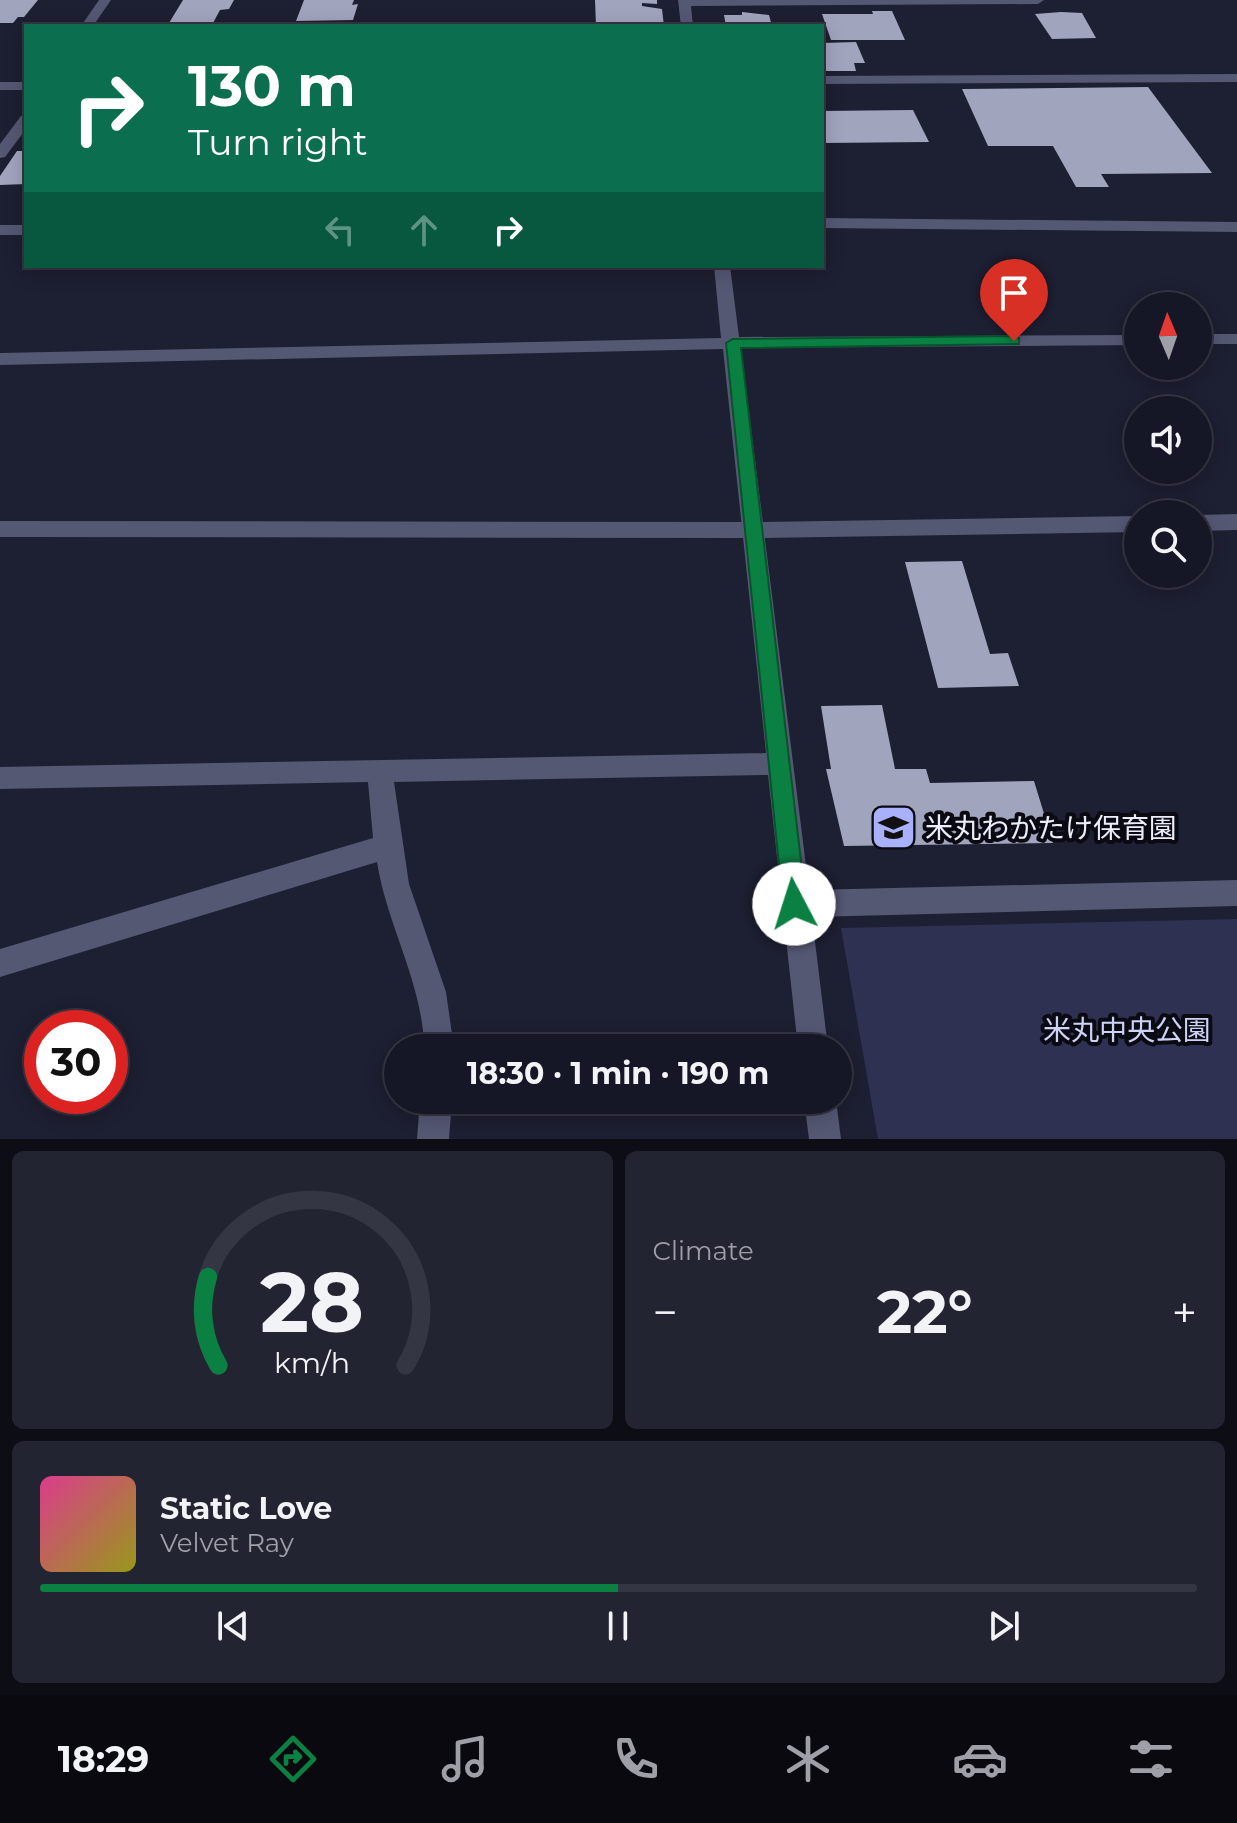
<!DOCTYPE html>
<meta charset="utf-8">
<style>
:root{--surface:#161726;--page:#232432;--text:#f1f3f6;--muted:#9e9fa7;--line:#353643;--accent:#0b8043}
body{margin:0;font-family:Montserrat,"Noto Sans JP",sans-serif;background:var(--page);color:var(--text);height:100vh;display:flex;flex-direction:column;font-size:30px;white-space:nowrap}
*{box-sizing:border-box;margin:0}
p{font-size:26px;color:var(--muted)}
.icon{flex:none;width:44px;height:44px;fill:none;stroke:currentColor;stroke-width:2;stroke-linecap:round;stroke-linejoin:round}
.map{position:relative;height:1139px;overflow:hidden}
.side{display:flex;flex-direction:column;gap:12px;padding:12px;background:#0c0d15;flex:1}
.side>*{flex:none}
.banner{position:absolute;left:24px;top:24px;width:800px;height:244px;border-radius:0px;box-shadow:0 4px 20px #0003,0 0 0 2px var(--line);background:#0b6e4f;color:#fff;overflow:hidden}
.needle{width:52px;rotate:358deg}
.buttons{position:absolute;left:1124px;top:292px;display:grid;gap:16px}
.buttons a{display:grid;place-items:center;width:88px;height:88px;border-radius:50%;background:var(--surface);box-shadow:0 4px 20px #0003,0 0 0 2px var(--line);font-size:40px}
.speed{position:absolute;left:24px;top:1010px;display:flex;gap:16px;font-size:40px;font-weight:700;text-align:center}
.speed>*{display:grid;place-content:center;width:104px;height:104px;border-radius:50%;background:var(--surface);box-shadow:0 4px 20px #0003,0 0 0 2px var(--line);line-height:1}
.speed .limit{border:12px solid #d22;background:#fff;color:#111}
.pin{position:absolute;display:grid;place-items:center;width:68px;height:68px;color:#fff;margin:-82px -34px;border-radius:50% 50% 50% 0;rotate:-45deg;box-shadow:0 0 8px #0007}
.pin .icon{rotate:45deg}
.me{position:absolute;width:88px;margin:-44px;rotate:355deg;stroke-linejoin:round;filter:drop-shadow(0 0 6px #0008)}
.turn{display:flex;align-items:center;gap:28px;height:168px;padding:0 32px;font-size:36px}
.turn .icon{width:104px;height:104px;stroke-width:2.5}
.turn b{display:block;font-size:56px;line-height:68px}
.lanes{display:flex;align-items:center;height:76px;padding:0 32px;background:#0003;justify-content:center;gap:40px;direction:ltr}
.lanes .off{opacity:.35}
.big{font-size:60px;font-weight:700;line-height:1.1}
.side .widget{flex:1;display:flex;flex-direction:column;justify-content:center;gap:12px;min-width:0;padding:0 28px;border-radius:12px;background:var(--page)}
.side .dial{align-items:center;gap:0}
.dial svg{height:208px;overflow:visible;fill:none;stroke:var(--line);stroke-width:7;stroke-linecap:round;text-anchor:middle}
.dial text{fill:var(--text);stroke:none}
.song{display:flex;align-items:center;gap:24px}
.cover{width:96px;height:96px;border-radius:12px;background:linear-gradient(135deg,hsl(330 70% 55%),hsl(60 70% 35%))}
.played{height:8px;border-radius:4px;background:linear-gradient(90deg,var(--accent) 50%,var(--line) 50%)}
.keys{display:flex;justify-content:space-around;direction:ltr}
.heat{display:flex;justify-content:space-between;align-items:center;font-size:44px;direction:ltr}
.side .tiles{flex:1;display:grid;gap:12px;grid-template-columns:1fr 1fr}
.widget:last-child{grid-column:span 2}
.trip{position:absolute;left:384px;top:1034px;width:468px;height:80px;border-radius:40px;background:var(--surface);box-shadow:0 4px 20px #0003,0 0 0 2px var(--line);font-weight:700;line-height:80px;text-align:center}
.dock{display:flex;height:128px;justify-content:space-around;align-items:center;background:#09090f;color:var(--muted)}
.dock .icon{width:56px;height:56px}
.dock .current{color:var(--accent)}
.dock b{font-size:36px;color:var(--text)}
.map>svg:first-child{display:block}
.green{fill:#2e3152}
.building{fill:#a1a4bd}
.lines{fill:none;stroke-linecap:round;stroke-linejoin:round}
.minor{fill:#555873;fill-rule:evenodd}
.tertiary{fill:#555873;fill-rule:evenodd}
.route{fill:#0b8043;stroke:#07532c;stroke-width:2}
.labels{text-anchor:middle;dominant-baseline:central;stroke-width:8;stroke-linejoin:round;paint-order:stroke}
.near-poi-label{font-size:28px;fill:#ebedfb;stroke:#090a12;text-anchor:start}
.near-park-label{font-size:28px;fill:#cdd2f6;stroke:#090a12}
</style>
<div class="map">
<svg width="1237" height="1139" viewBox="0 0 1237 1139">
<rect width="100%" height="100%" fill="#1d1f32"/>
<path class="green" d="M1237 919V1139H878L841 928Z"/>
<path class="building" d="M0 0H38L24 17H18L13 23H0Z
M183 0H234L229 9 220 10 213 23H169Z
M304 0H354L352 5 358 4 353 20 296 21Z
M595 0H657V4L642 3V6L662 9 664 26H596Z
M872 11H892L905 40H831L822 14H873Z
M742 12 769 15 772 26H726L724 15H742Z
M1061 12 1082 13 1096 38 1052 39 1035 14Z
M856 42 865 63H854L856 71H822V43Z
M1148 87 1212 173 1101 174 1109 187H1076L1053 146H988L962 89Z
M913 110 929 142 822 143V111Z
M17 151H26V184L0 185V176Z
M962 561 990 654 1008 653 1019 686 938 688 905 562Z
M882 705 895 769H926L930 783 1034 781 1053 843 844 846 826 769H831L821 706Z"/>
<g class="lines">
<path class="minor" d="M99 0H111L93 26H81Z
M678 0H1044L1038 4 691 6 693 26H681Z
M1237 74V82L822 84V76Z
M0 82H26V90H0Z
M26 115V129L5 157 0 158V144L21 116Z
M822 218 1237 222V232L822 228Z
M0 225H26V235H0Z
M714 266H730L739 337 1138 335V345L741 348 809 890 1237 880V906L812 917 828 1048H798L768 775 394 782 409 884 446 992 454 1048H424C423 983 387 926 377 862L0 977V949L373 838 368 782 0 789V767L766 753 723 349 0 365V353L721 338Z
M1198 334H1237V344H1198Z
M420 1100H452L449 1139H417Z
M804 1100H836L841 1139H809Z"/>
<path class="tertiary" d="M1237 514V530L1198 531V515Z
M1138 516V532L755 538 0 537V521L755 522Z"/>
</g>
<path class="route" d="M1014 336 1019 338V344L741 348 806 904 802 912 794 915 786 912 783 904 726 343 733 339Z"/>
<defs>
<symbol id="school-square" viewBox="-11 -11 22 22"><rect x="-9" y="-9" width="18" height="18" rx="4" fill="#a9b0fc" stroke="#090a12"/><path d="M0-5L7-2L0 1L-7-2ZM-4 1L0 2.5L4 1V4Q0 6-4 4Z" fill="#111"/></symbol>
</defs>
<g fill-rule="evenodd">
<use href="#school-square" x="868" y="802" width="51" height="51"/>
</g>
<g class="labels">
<g class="near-poi-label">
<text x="925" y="828">米丸わかたけ保育園</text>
</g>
<g class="near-park-label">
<text x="1127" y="1030">米丸中央公園</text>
</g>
</g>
</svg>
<div class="buttons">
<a><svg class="needle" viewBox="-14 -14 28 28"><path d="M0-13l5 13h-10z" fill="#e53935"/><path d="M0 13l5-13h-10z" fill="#9e9fa7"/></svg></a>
<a><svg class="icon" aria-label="sound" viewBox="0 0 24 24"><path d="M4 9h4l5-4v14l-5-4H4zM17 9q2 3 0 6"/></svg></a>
<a><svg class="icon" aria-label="search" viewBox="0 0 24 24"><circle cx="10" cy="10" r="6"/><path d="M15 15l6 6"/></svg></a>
</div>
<div class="speed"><div class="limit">30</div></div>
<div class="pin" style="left:1014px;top:341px;background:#d93025"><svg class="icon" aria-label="arrive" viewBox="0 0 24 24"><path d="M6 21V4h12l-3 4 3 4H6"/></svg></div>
<svg class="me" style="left:794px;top:904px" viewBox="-20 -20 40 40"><circle r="19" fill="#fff"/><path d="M0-13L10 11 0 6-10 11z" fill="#0b8043"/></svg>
<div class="trip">18:30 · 1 min · 190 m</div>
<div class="banner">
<div class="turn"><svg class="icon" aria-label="right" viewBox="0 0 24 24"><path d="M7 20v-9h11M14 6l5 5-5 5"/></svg><div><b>130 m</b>Turn right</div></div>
<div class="lanes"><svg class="icon off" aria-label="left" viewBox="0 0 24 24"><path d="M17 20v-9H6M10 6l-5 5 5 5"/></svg><svg class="icon off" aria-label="ahead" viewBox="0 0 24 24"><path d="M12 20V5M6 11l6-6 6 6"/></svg><svg class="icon" aria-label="right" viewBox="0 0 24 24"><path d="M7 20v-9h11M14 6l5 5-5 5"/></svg></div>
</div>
</div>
<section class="side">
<div class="tiles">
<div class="widget dial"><svg viewBox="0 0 100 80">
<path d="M14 69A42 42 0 1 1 86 69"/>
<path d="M14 69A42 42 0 0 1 10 35" stroke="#0b8043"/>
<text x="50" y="56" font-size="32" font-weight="700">28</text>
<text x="50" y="72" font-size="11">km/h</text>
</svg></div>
<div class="widget"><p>Climate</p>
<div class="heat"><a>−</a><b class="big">22°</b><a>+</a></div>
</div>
<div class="widget">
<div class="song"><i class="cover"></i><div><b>Static Love</b><p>Velvet Ray</p></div></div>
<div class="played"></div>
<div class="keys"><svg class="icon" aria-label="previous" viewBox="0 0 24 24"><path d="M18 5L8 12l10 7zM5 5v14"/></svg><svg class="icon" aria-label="pause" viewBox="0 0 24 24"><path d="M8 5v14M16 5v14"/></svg><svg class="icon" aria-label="next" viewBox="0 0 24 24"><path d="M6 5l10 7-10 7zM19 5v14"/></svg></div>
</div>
</div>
</section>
<nav class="dock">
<b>18:29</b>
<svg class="icon current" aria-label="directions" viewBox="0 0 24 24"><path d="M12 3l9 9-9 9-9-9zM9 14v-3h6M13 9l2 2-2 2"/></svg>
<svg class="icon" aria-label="music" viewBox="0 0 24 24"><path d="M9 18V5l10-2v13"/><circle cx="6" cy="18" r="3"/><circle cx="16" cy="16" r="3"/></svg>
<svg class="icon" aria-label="phone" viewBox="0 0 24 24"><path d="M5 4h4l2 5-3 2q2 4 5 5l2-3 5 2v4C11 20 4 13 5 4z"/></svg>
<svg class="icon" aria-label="climate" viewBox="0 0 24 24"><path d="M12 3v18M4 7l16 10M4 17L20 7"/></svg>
<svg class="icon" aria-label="car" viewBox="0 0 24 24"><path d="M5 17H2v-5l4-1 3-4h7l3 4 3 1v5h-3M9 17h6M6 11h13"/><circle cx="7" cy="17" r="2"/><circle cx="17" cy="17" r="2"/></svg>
<svg class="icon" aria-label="filters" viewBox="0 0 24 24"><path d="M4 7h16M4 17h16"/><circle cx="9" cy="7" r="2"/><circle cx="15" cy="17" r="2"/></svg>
</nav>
